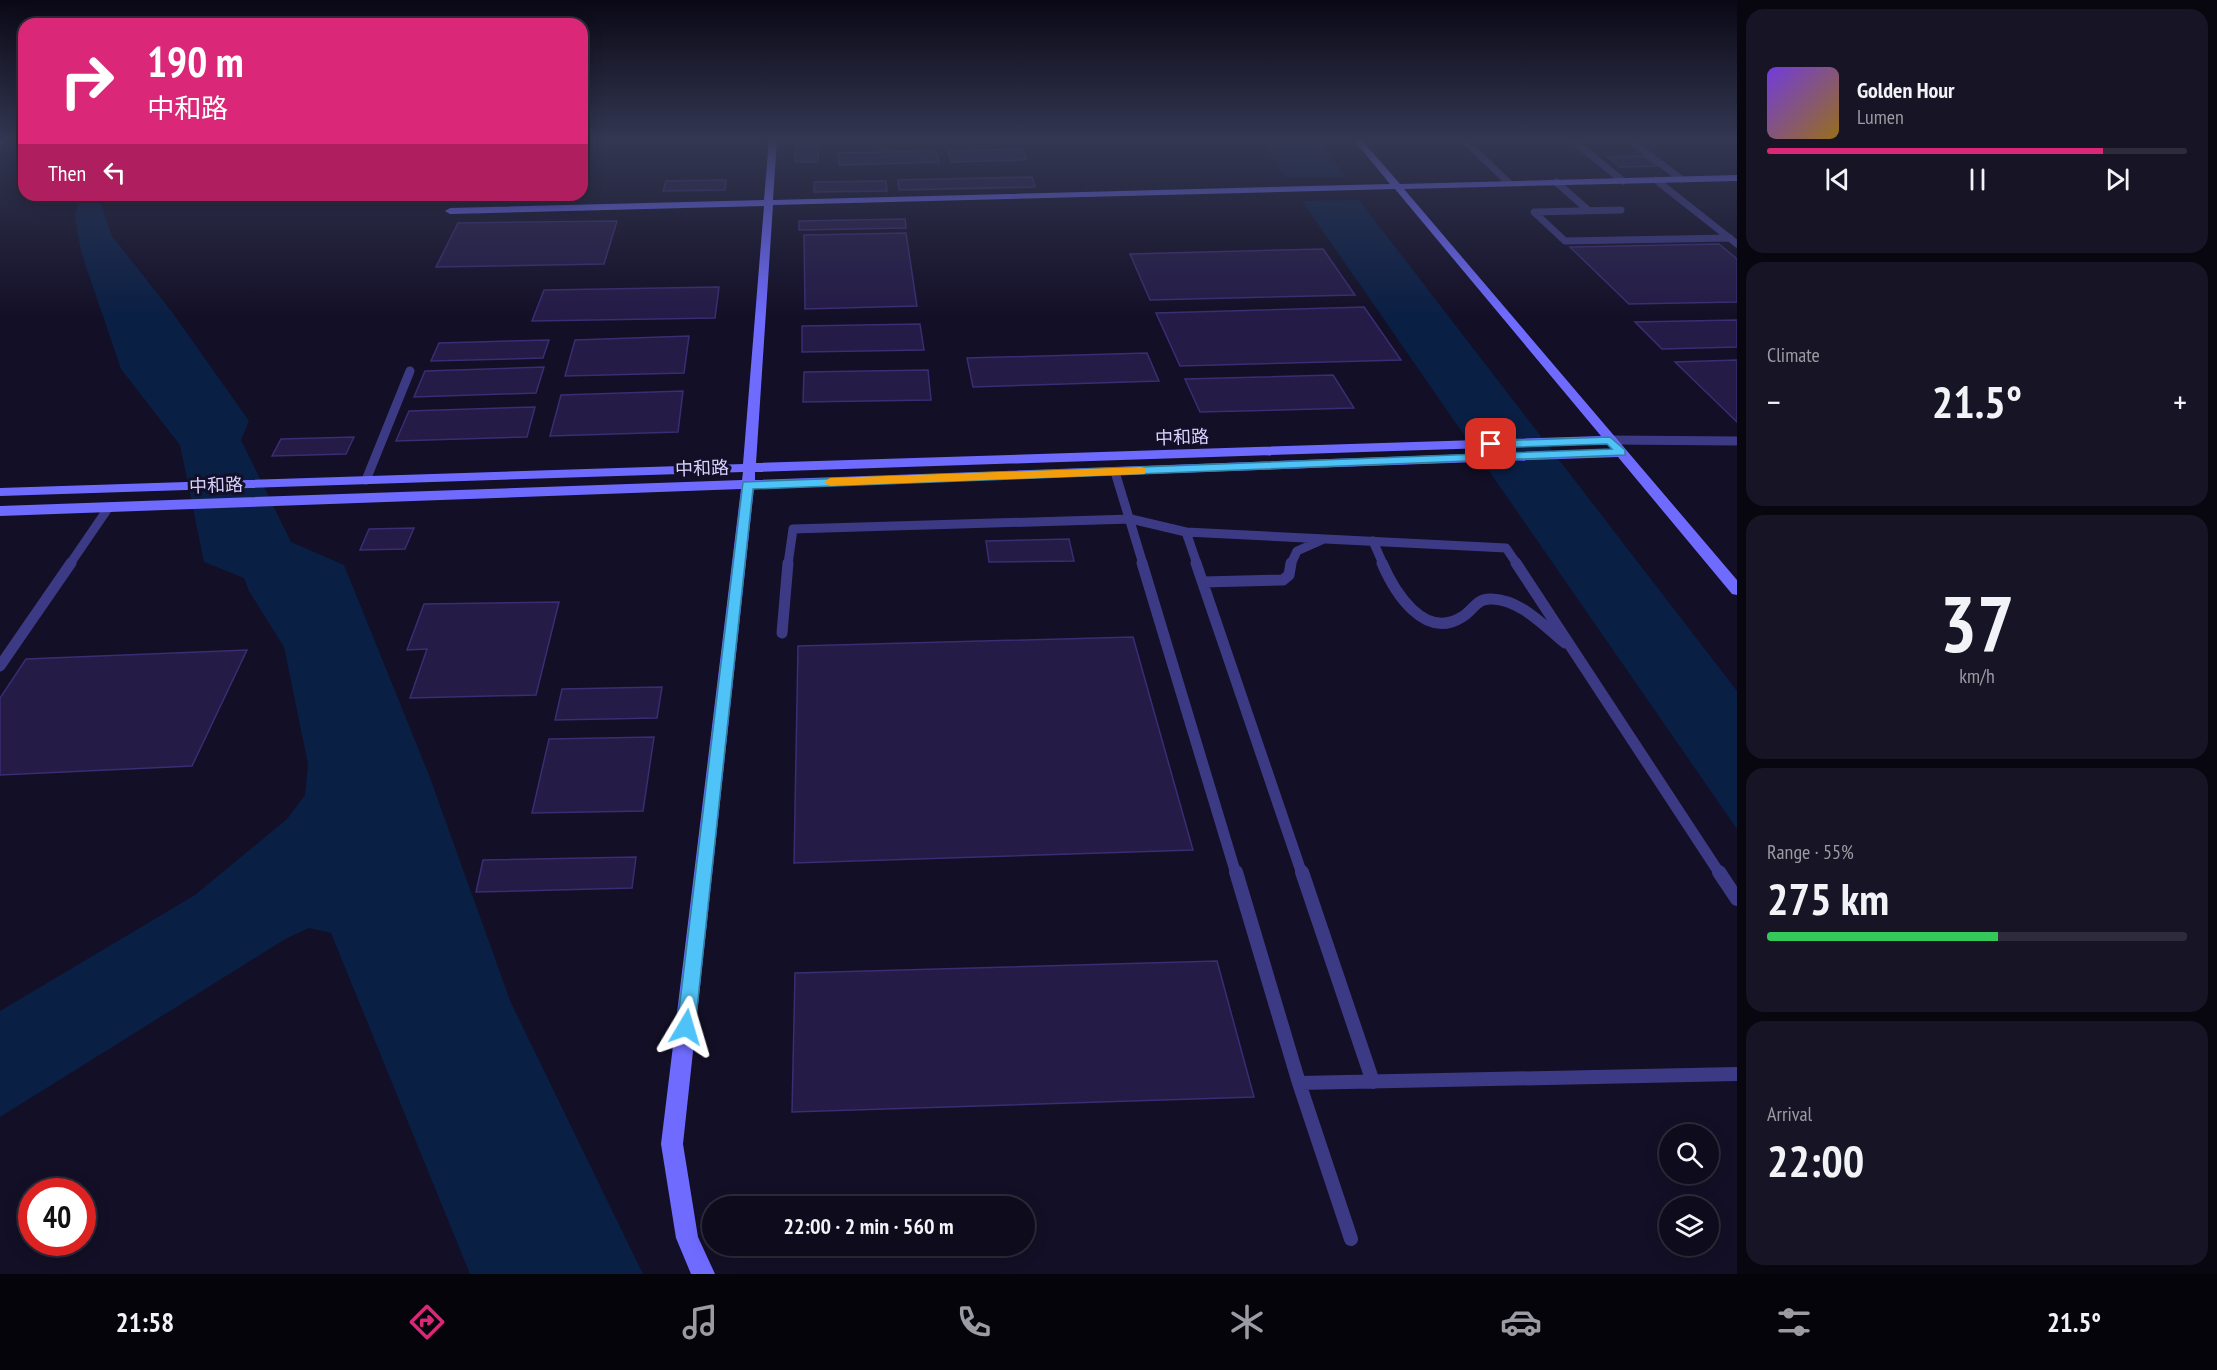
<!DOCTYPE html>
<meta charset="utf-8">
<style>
:root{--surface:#0e0b1c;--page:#171425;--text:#f1f3f6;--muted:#9b9ba3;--line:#2e2b3b;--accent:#db2777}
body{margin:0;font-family:"PT Sans Narrow","Noto Sans SC",sans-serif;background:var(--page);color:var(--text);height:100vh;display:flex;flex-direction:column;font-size:22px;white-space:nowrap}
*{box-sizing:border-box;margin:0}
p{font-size:20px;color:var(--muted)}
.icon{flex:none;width:33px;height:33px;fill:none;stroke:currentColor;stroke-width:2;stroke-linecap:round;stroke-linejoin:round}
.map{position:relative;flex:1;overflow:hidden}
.side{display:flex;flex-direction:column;gap:9px;padding:9px;background:#08060f;width:480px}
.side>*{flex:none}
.banner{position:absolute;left:18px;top:18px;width:570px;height:183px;border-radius:18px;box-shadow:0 3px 15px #0003,0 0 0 2px var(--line);background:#db2777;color:#fff;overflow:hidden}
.tools{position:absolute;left:1659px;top:1124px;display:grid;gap:12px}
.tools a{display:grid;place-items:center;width:60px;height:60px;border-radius:50%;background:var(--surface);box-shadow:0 3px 15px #0003,0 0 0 2px var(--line);font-size:30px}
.speed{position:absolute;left:18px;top:1178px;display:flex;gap:12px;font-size:30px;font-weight:700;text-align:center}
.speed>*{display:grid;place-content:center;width:78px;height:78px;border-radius:50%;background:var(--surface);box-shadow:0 3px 15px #0003,0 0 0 2px var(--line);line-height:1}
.speed .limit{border:9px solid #d22;background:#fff;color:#111}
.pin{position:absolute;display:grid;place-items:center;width:51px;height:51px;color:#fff;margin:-26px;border-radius:12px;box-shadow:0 3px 9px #0006}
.me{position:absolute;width:66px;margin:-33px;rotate:7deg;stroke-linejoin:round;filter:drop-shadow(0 0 4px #0008)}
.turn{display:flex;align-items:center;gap:21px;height:126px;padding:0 30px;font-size:27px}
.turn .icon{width:78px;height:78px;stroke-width:2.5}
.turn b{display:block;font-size:42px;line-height:51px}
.then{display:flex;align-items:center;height:57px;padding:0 30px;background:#0003;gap:12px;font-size:22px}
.big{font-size:45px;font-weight:600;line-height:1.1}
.side .widget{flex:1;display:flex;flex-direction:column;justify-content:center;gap:9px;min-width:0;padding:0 21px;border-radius:18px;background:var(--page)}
.side .dial{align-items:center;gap:0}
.dial b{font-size:78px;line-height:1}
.song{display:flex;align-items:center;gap:18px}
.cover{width:72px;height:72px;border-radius:9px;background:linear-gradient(135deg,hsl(260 70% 55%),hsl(40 70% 35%))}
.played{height:6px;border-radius:3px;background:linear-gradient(90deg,var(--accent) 80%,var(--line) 80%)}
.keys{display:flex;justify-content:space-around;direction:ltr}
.heat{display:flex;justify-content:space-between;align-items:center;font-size:33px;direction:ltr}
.charge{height:9px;border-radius:4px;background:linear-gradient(90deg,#34c759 55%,var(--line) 0)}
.trip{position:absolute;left:702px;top:1196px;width:333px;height:60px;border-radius:30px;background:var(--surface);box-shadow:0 3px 15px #0003,0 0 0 2px var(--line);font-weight:600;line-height:60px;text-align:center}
.menu{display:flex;height:96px;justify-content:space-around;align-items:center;background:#06040b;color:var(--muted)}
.menu .icon{width:42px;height:42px}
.menu .active{color:var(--accent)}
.menu b{font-size:27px;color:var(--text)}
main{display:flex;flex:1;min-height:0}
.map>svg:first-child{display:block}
.water{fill:#0a1f44}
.building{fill:#241b47;stroke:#3b2d73;stroke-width:1.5}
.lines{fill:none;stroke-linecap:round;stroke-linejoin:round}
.lane-far3{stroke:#3d3a85;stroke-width:7}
.lane-far2{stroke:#3d3a85;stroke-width:9}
.lane-far1{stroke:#3d3a85;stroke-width:11}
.lane{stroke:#3d3a85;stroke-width:14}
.secondary{fill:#6f6bff;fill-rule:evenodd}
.route{fill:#4fc3f7;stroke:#337fa1;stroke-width:1.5}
.slow{fill:#f59e0b}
.labels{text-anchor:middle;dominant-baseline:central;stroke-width:6;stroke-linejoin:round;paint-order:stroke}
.street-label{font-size:18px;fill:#d9d4ff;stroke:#130f26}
</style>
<main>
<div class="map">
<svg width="1737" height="1274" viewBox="0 0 1737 1274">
<rect width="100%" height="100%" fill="#130f26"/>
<path class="water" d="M1260 139H1317L1347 177H1286Z
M81 195H98L112 236 172 312 249 421 241 440 291 542 344 565 429 775 511 1003 643 1274H470L331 933 309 928 287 938 0 1117V1011L195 895 287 819 305 795 308 764 284 647 249 591 244 578 204 562 180 445 121 369 81 252 75 216Z
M1359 200 1737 691V829L1302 201Z"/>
<path class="building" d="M818 143V162H795L796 144Z
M1023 149 1026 160 951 162 948 151Z
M936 151 939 162 839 165 838 153Z
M1644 156 1657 166 1620 167 1608 157Z
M1032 177 1035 187 899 190 898 180Z
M726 180 725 190 663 191 666 181Z
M886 181 887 191 814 192V182Z
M905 219 906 228 799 230V221Z
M617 221 604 264 436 267 458 223Z
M906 233 917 306 805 309 804 235Z
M1719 244 1737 259V302L1629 304 1570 247Z
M1323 249 1355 295 1150 300 1130 254Z
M719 287 715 318 532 321 544 290Z
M1364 307 1401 360 1180 366 1156 313Z
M1737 320V347L1662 349 1635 322Z
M920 324 924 350 802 352V326Z
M689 336 684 373 565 376 575 340Z
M549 340 543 358 431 361 439 343Z
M1147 353 1159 381 973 387 967 358Z
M1737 360V422L1675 362Z
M544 367 536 393 414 397 425 371Z
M928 370 931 400 803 402 804 372Z
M1333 375 1354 408 1200 412 1185 379Z
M683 391 678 432 550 436 561 395Z
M535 407 527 437 396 441 409 411Z
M354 437 346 454 272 456 281 439Z
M414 528 405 549 360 550 369 529Z
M1069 539 1074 561 989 562 986 541Z
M559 602 536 695 410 698 427 649 407 650 424 604Z
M1133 637 1193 850 794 863 798 646Z
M247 650 192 766 0 775V698L26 659Z
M662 687 657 718 555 720 562 689Z
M654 737 643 811 532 813 549 739Z
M636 857 632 888 476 892 483 860Z
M1217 961 1254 1097 792 1112 795 973Z"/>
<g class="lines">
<path class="lane-far3" d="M1463 139 1509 183
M1571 139 1623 181
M1628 139 1681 179
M1656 180 1737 244
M1556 182 1588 210
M1621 210 1534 212 1565 241 1730 238"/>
<path class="lane-far2" d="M1610 440 1737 441
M1115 472 1143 564
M366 480 410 371
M1186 532 1197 564
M1373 541 1383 564
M70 564 109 507
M788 564 793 529 1131 519 1186 532 1506 548 1517 564
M1291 564 1297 551 1322 540"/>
<path class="lane-far1" d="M1142 563 1236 874
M1196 563 1302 874
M1382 563C1394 591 1424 641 1462 617 1474 610 1476 598 1492 599 1521 600 1544 626 1565 643
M1516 563 1720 874
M1203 582 1283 580 1289 575 1291 563
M782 633 788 563
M0 666 71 563"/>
<path class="lane" d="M1236 872 1299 1083 1351 1239
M1302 872 1373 1082
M1719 872 1737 899
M1299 1083 1737 1074"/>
<path class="secondary" d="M0 139H10L0 146Z
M769 139H777L773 200 1390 184 1353 139H1361L1400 184 1737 175V181L1404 189 1737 580V595L1732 594 1618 457 754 488 683 1144 698 1237 715 1274H691L676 1238 661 1144 741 489 0 516V506L742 480 743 472 0 496V488L743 464 764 206 450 214 445 211 450 208 764 200ZM1395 189 1601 436 756 463 773 205ZM1607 444 1611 449 755 480V472Z"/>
</g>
<linearGradient id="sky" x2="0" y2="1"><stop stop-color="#0a0815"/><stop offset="0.44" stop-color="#333752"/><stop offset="1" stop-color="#333752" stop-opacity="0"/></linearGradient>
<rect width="1737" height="317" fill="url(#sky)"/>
<path class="route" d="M1610 437 1625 450V455L753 489 695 1027 692 1033 686 1036 679 1033 677 1027 743 482 1612 449 1607 444 1491 448 1485 444 1491 441Z"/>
<path class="slow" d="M1141 467 1145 468V474L830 486 824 482 830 478Z"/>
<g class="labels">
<g class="street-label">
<text transform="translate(1182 437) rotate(-2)">中和路</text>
<text transform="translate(702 468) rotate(-2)">中和路</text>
<text transform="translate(216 485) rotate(-2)">中和路</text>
</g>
</g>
</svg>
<div class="tools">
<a><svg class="icon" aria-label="search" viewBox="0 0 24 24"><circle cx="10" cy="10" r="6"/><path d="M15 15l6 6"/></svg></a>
<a><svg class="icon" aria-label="layers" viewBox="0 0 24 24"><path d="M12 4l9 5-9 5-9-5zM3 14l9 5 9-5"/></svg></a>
</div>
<div class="speed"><div class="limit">40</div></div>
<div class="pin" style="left:1491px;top:444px;background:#d93025"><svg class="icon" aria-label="arrive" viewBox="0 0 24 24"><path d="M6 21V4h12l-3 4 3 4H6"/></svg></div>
<svg class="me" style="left:686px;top:1027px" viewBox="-20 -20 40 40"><path d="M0-17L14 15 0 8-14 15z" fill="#4fc3f7" stroke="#fff" stroke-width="4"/></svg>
<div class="trip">22:00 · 2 min · 560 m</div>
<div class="banner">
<div class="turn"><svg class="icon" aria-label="right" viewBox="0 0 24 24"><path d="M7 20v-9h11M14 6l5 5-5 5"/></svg><div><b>190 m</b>中和路</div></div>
<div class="then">Then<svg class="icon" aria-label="left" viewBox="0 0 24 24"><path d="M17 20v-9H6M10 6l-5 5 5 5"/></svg></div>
</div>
</div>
<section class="side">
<div class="widget">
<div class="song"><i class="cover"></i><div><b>Golden Hour</b><p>Lumen</p></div></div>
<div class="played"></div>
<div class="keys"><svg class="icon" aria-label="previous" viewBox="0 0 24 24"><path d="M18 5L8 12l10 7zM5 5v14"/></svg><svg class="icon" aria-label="pause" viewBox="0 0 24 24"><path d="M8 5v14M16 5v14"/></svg><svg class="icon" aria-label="next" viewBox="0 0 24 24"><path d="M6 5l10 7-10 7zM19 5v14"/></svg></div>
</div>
<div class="widget"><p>Climate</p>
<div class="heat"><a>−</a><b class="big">21.5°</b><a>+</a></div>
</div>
<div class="widget dial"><b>37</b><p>km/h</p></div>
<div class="widget"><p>Range · 55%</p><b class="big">275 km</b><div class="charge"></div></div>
<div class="widget"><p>Arrival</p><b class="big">22:00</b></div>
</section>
</main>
<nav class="menu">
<b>21:58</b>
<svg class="icon active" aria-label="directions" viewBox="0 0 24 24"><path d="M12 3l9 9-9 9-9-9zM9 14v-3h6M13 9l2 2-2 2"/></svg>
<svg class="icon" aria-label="music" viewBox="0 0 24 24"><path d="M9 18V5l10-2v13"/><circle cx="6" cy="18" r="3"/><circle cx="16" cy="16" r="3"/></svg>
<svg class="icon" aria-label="phone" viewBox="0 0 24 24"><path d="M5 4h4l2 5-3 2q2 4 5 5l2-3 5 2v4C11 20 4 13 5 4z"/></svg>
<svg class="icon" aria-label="climate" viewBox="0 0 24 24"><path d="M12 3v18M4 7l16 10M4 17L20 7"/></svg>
<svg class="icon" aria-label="car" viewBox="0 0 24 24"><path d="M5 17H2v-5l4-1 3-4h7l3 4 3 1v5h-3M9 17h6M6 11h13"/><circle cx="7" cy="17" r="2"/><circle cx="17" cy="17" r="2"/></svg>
<svg class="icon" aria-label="filters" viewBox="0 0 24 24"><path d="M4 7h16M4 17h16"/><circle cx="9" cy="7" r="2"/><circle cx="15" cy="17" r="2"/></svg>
<b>21.5°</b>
</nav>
